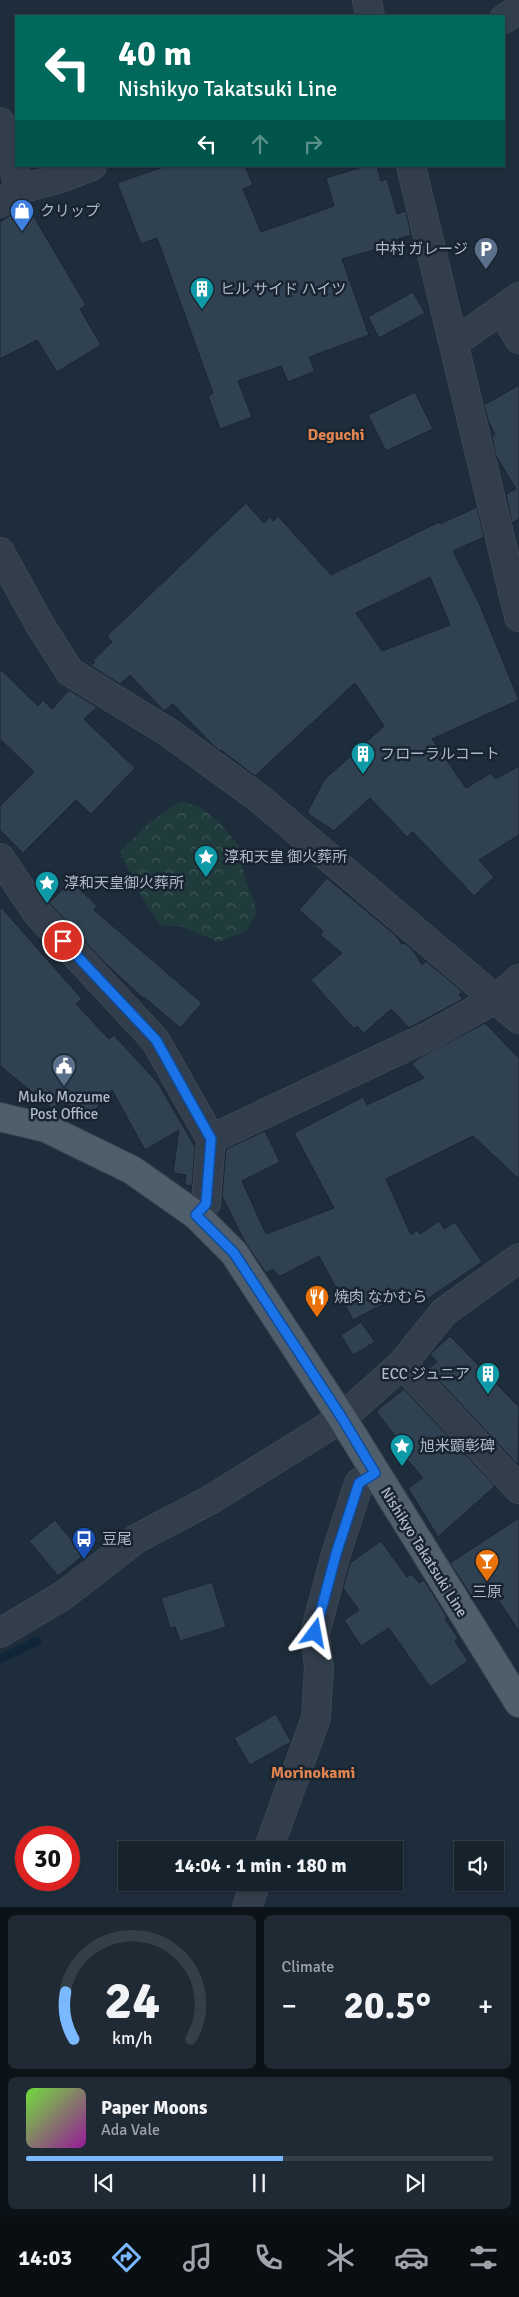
<!DOCTYPE html>
<meta charset="utf-8">
<style>
:root{--surface:#16222c;--page:#1f2a34;--text:#f1f3f6;--muted:#9ea4a9;--line:#353f48;--accent:#7ab8ff}
body{margin:0;font-family:Signika,"Noto Sans JP",sans-serif;background:var(--page);color:var(--text);height:100vh;display:flex;flex-direction:column;font-size:19px;white-space:nowrap}
*{box-sizing:border-box;margin:0}
p{font-size:16px;color:var(--muted)}
.icon{flex:none;width:28px;height:28px;fill:none;stroke:currentColor;stroke-width:2;stroke-linecap:round;stroke-linejoin:round}
.map{position:relative;height:1907px;overflow:hidden}
.sheet{display:flex;flex-direction:column;gap:8px;padding:8px;background:#0c1318;flex:1}
.sheet>*{flex:none}
.hud{position:absolute;left:15px;top:15px;width:490px;height:152px;border-radius:0px;box-shadow:0 1px 4px #0004,0 0 0 1px var(--line);background:#00695c;color:#fff;overflow:hidden}
.tools{position:absolute;left:454px;top:1841px;display:grid;gap:10px}
.tools a{display:grid;place-items:center;width:50px;height:50px;border-radius:0px;background:var(--surface);box-shadow:0 1px 4px #0004,0 0 0 1px var(--line);font-size:25px}
.speed{position:absolute;left:15px;top:1826px;display:flex;gap:10px;font-size:25px;font-weight:700;text-align:center}
.speed>*{display:grid;place-content:center;width:65px;height:65px;border-radius:50%;background:var(--surface);box-shadow:0 1px 4px #0004,0 0 0 1px var(--line);line-height:1}
.speed .limit{border:8px solid #d22;background:#fff;color:#111}
.pin{position:absolute;display:grid;place-items:center;width:42px;height:42px;color:#fff;margin:-21px;border:2px solid #fff;border-radius:50%;box-shadow:0 1px 5px #0007}
.me{position:absolute;width:55px;margin:-28px;rotate:13deg;stroke-linejoin:round;filter:drop-shadow(0 0 4px #0008)}
.turn{display:flex;align-items:center;gap:18px;height:105px;padding:0 20px;font-size:22px}
.turn .icon{width:65px;height:65px;stroke-width:2.5}
.turn b{display:block;font-size:35px;line-height:42px}
.lanes{display:flex;align-items:center;height:48px;padding:0 20px;background:#0003;justify-content:center;gap:25px;direction:ltr}
.lanes .off{opacity:.35}
.big{font-size:38px;font-weight:700;line-height:1.1}
.sheet .tile{flex:1;display:flex;flex-direction:column;justify-content:center;gap:8px;min-width:0;padding:0 18px;border-radius:8px;background:var(--page)}
.sheet .dial{align-items:center;gap:0}
.dial svg{height:130px;overflow:visible;fill:none;stroke:var(--line);stroke-width:7;stroke-linecap:round;text-anchor:middle}
.dial text{fill:var(--text);stroke:none}
.song{display:flex;align-items:center;gap:15px}
.cover{width:60px;height:60px;border-radius:8px;background:linear-gradient(135deg,hsl(100 70% 55%),hsl(300 70% 35%))}
.played{height:5px;border-radius:2px;background:linear-gradient(90deg,var(--accent) 55%,var(--line) 55%)}
.keys{display:flex;justify-content:space-around;direction:ltr}
.heat{display:flex;justify-content:space-between;align-items:center;font-size:28px;direction:ltr}
.sheet .tiles{flex:1;display:grid;gap:8px;grid-template-columns:1fr 1fr}
.tile:last-child{grid-column:span 2}
.trip{position:absolute;left:118px;top:1841px;width:285px;height:50px;border-radius:0px;background:var(--surface);box-shadow:0 1px 4px #0004,0 0 0 1px var(--line);font-weight:700;line-height:50px;text-align:center}
.menu{display:flex;height:80px;justify-content:space-around;align-items:center;background:#090e12;color:var(--muted)}
.menu .icon{width:35px;height:35px}
.menu .on{color:var(--accent)}
.menu b{font-size:22px;color:var(--text)}
.map>svg:first-child{display:block}
.forest{fill:url(#forest-crowns)}
.lines{fill:none;stroke-linecap:round;stroke-linejoin:round}
.stream{stroke:#112539;stroke-width:9}
.building{fill:#304152;stroke:#1a2632;fill-rule:evenodd}
.minor-casing{stroke:#3c4755;stroke-width:30}
.major-casing{stroke:#3c4755;stroke-width:30}
.minor{stroke:#323e4b;stroke-width:28}
.major{stroke:#505e6b;stroke-width:28}
.route-casing{stroke:#114b97;stroke-width:12}
.route{stroke:#1a73e8;stroke-width:9}
.labels{text-anchor:middle;dominant-baseline:central;stroke-width:5;stroke-linejoin:round;paint-order:stroke}
.poi-label{font-size:15px;fill:#adb9c8;stroke:#18242f;text-anchor:start}
.street-label{font-size:15px;fill:#adb9c8;stroke:#18242f}
.neighbourhood-label{font-size:16px;font-weight:bold;fill:#df8350;stroke:#18242f}
</style>
<div class="map">
<svg width="519" height="1907" viewBox="0 0 519 1907">
<defs>
<pattern id="forest-crowns" width="20" height="18" patternUnits="userSpaceOnUse" patternTransform="scale(1.25)"><rect width="20" height="18" fill="#203b3c"/><path d="M2 6a3 3 0 1 1 6 0M12 15a3 3 0 1 1 6 0" fill="none" stroke="#3e5557"/></pattern>
</defs>
<rect width="100%" height="100%" fill="#1e2d3b"/>
<path class="forest" d="M181 801 200 807 220 823 238 845 245 879 254 901 256 913 247 931 218 942 181 926H162C142 905 135 877 119 853L150 822Z"/>
<g class="lines">
<path class="stream" d="M0 1659 37 1641"/>
</g>
<path class="building" d="M166 166H245L253 185 243 189 261 232 334 206 326 178 365 166H377L381 181 387 179 397 214 406 211 411 235 398 239 399 243 342 259 369 335 309 357 315 371 288 382 281 366 238 381 252 417 220 429 208 396 213 393 157 238 141 244 117 183Z
M27 205 86 305 80 309 101 345 57 372 37 340 0 359V222Z
M413 292 425 313 379 338 368 317Z
M519 385V519L512 523 506 494 516 489 496 456 492 436 495 434 489 423 484 405Z
M415 392 433 429 386 451 368 415Z
M246 503 264 523 270 517 273 521 278 516 331 575 439 522 440 524 477 507 484 537 453 551 479 603 519 700 432 739 466 788 491 773 495 779 519 766V835L479 860 494 877 474 896 413 832 407 837 370 798 334 831 307 813 324 780 384 726 355 683 255 776 221 750 220 751 214 746 173 704 164 711 130 675 120 684 91 666 95 662 93 660 112 642 107 636ZM430 577 450 625 382 651 356 613Z
M0 669 38 706 43 700 52 709 69 690 97 707 84 719 135 768 91 814 76 800 23 853 0 830V806L34 772 0 739Z
M327 878 394 934 402 944 405 943 413 950 422 965 426 961 462 991 459 995 463 999 409 1028 391 1009 364 1033 357 1026 354 1029 311 980 342 953 320 935 323 931 299 910Z
M71 881 97 906 94 910 202 1003 180 1028 144 997 143 998 104 962 49 903Z
M0 906 82 999 76 1004 109 1039 114 1035 158 1083 195 1147 192 1186 185 1185 186 1175 173 1173 179 1130 145 1150 112 1090 87 1120 61 1099 53 1109 0 1066Z
M485 1023 519 1058V1179L473 1136 386 1179 411 1235 417 1230 420 1234 439 1221 444 1229 455 1222 482 1262 426 1300 421 1293 408 1301 403 1294 353 1320 319 1256 279 1277 273 1269 266 1273 245 1242 222 1196 226 1149 265 1131 280 1162 242 1181 266 1234 334 1208 294 1133 363 1097 367 1105 424 1078 412 1064 419 1058Z
M361 1322 375 1342 353 1355 341 1335Z
M450 1336 519 1407 518 1465 428 1369 437 1362 430 1354Z
M404 1389 495 1486 438 1537 408 1488 423 1478 399 1450 403 1446 376 1411Z
M519 1518V1631L491 1589 474 1600 450 1563Z
M55 1520 84 1555 58 1576 29 1541Z
M381 1541 407 1577 412 1574 419 1583 424 1580 447 1617 445 1619 458 1638 455 1641 468 1661 430 1687 389 1628 361 1646 344 1620 359 1610 343 1588 350 1563Z
M212 1582 226 1627 180 1641 175 1627 170 1628 161 1598Z
M276 1714 291 1742 250 1765 234 1738Z"/>
<g class="lines">
<defs>
<path id="minor" d="M367 0 370 16
M504 19 519 9
M0 122 20 189
M411 166 519 617
M0 203 20 189 61 178 92 166
M502 310 519 339
M454 343 519 297
M0 552 40 625 70 672 168 732 261 800 519 1019
M0 858 37 913 155 1040 211 1139 206 1203 196 1215
M211 1139 429 1036 497 998 519 979
M402 1364 519 1489
M0 1633 64 1595 136 1539 210 1500 342 1418 402 1364 444 1312 519 1258
M268 1850 316 1718 319 1667 315 1633 336 1554 359 1483 375 1473
M247 1907 256 1882"/>
<path id="major" d="M0 1117 46 1128 132 1170 196 1215 234 1253 342 1418 519 1703"/>
</defs>
<use href="#minor" class="minor-casing"/>
<use href="#major" class="major-casing"/>
<use href="#minor" class="minor"/>
<use href="#major" class="major"/>
</g>
<g class="lines">
<defs>
<path id="route" d="M63 941 156 1040 211 1139 206 1204 196 1215 234 1253 342 1418 375 1473 359 1483 336 1554 315 1633"/>
</defs>
<use href="#route" class="route-casing"/>
<use href="#route" class="route"/>
</g>
<defs>
<symbol id="shop-pin" viewBox="-11 -11 22 30"><path d="M0 17L-7.5 6A9.5 9.5 0 1 1 7.5 6Z" fill="#3f7fe0" stroke="#18242f"/><path d="M-5-2.5h2.3a2.7 3.5 0 0 1 5.4 0H5L5.5 6h-11ZM-1.5-2.5h3a1.5 2.3 0 0 0-3 0Z" fill="#fff"/></symbol>
<symbol id="parking-pin" viewBox="-11 -11 22 30"><path d="M0 17L-7.5 6A9.5 9.5 0 1 1 7.5 6Z" fill="#5c6f8a" stroke="#18242f"/><path d="M-3.5-5.5H1a3.5 3.5 0 0 1 0 7H-1V5.5H-3.5ZM-1-3.4V-.6H.8a1.4 1.4 0 0 0 0-2.8Z" fill="#fff"/></symbol>
<symbol id="building-pin" viewBox="-11 -11 22 30"><path d="M0 17L-7.5 6A9.5 9.5 0 1 1 7.5 6Z" fill="#0f9aa8" stroke="#18242f"/><path d="M-4-6H4V6H1V3H-1V6H-4ZM-2.5-4.3h1.7v1.8h-1.7ZM.8-4.3h1.7v1.8H.8ZM-2.5-1h1.7V.8h-1.7ZM.8-1h1.7V.8H.8Z" fill="#fff"/></symbol>
<symbol id="sight-pin" viewBox="-11 -11 22 30"><path d="M0 17L-7.5 6A9.5 9.5 0 1 1 7.5 6Z" fill="#0f9aa8" stroke="#18242f"/><path d="M0-6L1.8-2.2L6-1.7L2.9 1.2L3.7 5.4L0 3.3L-3.7 5.4L-2.9 1.2L-6-1.7L-1.8-2.2Z" fill="#fff"/></symbol>
<symbol id="civic-pin" viewBox="-11 -11 22 30"><path d="M0 17L-7.5 6A9.5 9.5 0 1 1 7.5 6Z" fill="#5c6f8a" stroke="#18242f"/><path d="M-.6-6.5H3V-4.5H.6V-3L4-1V1h2V6H-6V1h2V-1L-.6-3ZM-1.2 2.5V6h2.4V2.5Z" fill="#fff"/></symbol>
<symbol id="restaurant-pin" viewBox="-11 -11 22 30"><path d="M0 17L-7.5 6A9.5 9.5 0 1 1 7.5 6Z" fill="#e8710a" stroke="#18242f"/><path d="M-5-6h1v4h1v-4h1v4h1v-4h1v5L-1.5 .5V6h-2V.5L-5-1ZM5-6V6H3V1.5H1.5Q1.5-4 5-6Z" fill="#fff"/></symbol>
<symbol id="bus-pin" viewBox="-11 -11 22 30"><path d="M0 17L-7.5 6A9.5 9.5 0 1 1 7.5 6Z" fill="#1a4fb4" stroke="#18242f"/><path d="M-5-6H5V4H4V6H2V4H-2V6H-4V4H-5ZM-3.5-4V0h7V-4ZM-3.5 1.2v1.5H-2V1.2ZM2 1.2v1.5H3.5V1.2Z" fill="#fff"/></symbol>
<symbol id="bar-pin" viewBox="-11 -11 22 30"><path d="M0 17L-7.5 6A9.5 9.5 0 1 1 7.5 6Z" fill="#e8710a" stroke="#18242f"/><path d="M-6-5H6L.8 .8V4.5H3.5V6h-7V4.5H-.8V.8Z" fill="#fff"/></symbol>
</defs>
<g fill-rule="evenodd">
<use href="#shop-pin" x="8" y="197" width="28" height="38"/>
<use href="#parking-pin" x="472" y="235" width="28" height="38"/>
<use href="#building-pin" x="188" y="275" width="28" height="38"/>
<use href="#building-pin" x="349" y="740" width="28" height="38"/>
<use href="#sight-pin" x="192" y="843" width="28" height="38"/>
<use href="#sight-pin" x="33" y="869" width="28" height="38"/>
<use href="#civic-pin" x="50" y="1052" width="28" height="38"/>
<use href="#restaurant-pin" x="303" y="1283" width="28" height="38"/>
<use href="#building-pin" x="474" y="1360" width="28" height="38"/>
<use href="#sight-pin" x="388" y="1432" width="28" height="38"/>
<use href="#bus-pin" x="70" y="1525" width="28" height="38"/>
<use href="#bar-pin" x="473" y="1547" width="28" height="38"/>
</g>
<g class="labels">
<g class="poi-label">
<text x="40" y="211">クリップ</text>
<text x="468" y="249" text-anchor="end">中村 ガレージ</text>
<text x="220" y="289">ヒル サイド ハイツ</text>
<text x="380" y="754">フローラルコート</text>
<text x="224" y="857">淳和天皇 御火葬所</text>
<text x="64" y="883">淳和天皇御火葬所</text>
<text x="64" y="1097" text-anchor="middle">Muko Mozume<tspan x="64" dy="17">Post Office</tspan></text>
<text x="334" y="1297">焼肉 なかむら</text>
<text x="470" y="1374" text-anchor="end">ECC ジュニア</text>
<text x="420" y="1446">旭米顕彰碑</text>
<text x="102" y="1539">豆尾</text>
<text x="487" y="1592" text-anchor="middle">三原</text>
</g>
<g class="street-label">
<text transform="translate(424 1552) rotate(58)">Nishikyo Takatsuki Line</text>
</g>
<g class="neighbourhood-label">
<text x="336" y="435">Deguchi</text>
<text x="313" y="1773">Morinokami</text>
</g>
</g>
</svg>
<div class="tools">
<a><svg class="icon" aria-label="sound" viewBox="0 0 24 24"><path d="M4 9h4l5-4v14l-5-4H4zM17 9q2 3 0 6"/></svg></a>
</div>
<div class="speed"><div class="limit">30</div></div>
<div class="pin" style="left:63px;top:941px;background:#d93025"><svg class="icon" aria-label="arrive" viewBox="0 0 24 24"><path d="M6 21V4h12l-3 4 3 4H6"/></svg></div>
<svg class="me" style="left:315px;top:1633px" viewBox="-20 -20 40 40"><path d="M0-17L14 15 0 8-14 15z" fill="#1a73e8" stroke="#fff" stroke-width="4"/></svg>
<div class="trip">14:04 · 1 min · 180 m</div>
<div class="hud">
<div class="turn"><svg class="icon" aria-label="left" viewBox="0 0 24 24"><path d="M17 20v-9H6M10 6l-5 5 5 5"/></svg><div><b>40 m</b>Nishikyo Takatsuki Line</div></div>
<div class="lanes"><svg class="icon" aria-label="left" viewBox="0 0 24 24"><path d="M17 20v-9H6M10 6l-5 5 5 5"/></svg><svg class="icon off" aria-label="ahead" viewBox="0 0 24 24"><path d="M12 20V5M6 11l6-6 6 6"/></svg><svg class="icon off" aria-label="right" viewBox="0 0 24 24"><path d="M7 20v-9h11M14 6l5 5-5 5"/></svg></div>
</div>
</div>
<section class="sheet">
<div class="tiles">
<div class="tile dial"><svg viewBox="0 0 100 80">
<path d="M14 69A42 42 0 1 1 86 69"/>
<path d="M14 69A42 42 0 0 1 9 40" stroke="#7ab8ff"/>
<text x="50" y="56" font-size="32" font-weight="700">24</text>
<text x="50" y="72" font-size="11">km/h</text>
</svg></div>
<div class="tile"><p>Climate</p>
<div class="heat"><a>−</a><b class="big">20.5°</b><a>+</a></div>
</div>
<div class="tile">
<div class="song"><i class="cover"></i><div><b>Paper Moons</b><p>Ada Vale</p></div></div>
<div class="played"></div>
<div class="keys"><svg class="icon" aria-label="previous" viewBox="0 0 24 24"><path d="M18 5L8 12l10 7zM5 5v14"/></svg><svg class="icon" aria-label="pause" viewBox="0 0 24 24"><path d="M8 5v14M16 5v14"/></svg><svg class="icon" aria-label="next" viewBox="0 0 24 24"><path d="M6 5l10 7-10 7zM19 5v14"/></svg></div>
</div>
</div>
</section>
<nav class="menu">
<b>14:03</b>
<svg class="icon on" aria-label="directions" viewBox="0 0 24 24"><path d="M12 3l9 9-9 9-9-9zM9 14v-3h6M13 9l2 2-2 2"/></svg>
<svg class="icon" aria-label="music" viewBox="0 0 24 24"><path d="M9 18V5l10-2v13"/><circle cx="6" cy="18" r="3"/><circle cx="16" cy="16" r="3"/></svg>
<svg class="icon" aria-label="phone" viewBox="0 0 24 24"><path d="M5 4h4l2 5-3 2q2 4 5 5l2-3 5 2v4C11 20 4 13 5 4z"/></svg>
<svg class="icon" aria-label="climate" viewBox="0 0 24 24"><path d="M12 3v18M4 7l16 10M4 17L20 7"/></svg>
<svg class="icon" aria-label="car" viewBox="0 0 24 24"><path d="M5 17H2v-5l4-1 3-4h7l3 4 3 1v5h-3M9 17h6M6 11h13"/><circle cx="7" cy="17" r="2"/><circle cx="17" cy="17" r="2"/></svg>
<svg class="icon" aria-label="filters" viewBox="0 0 24 24"><path d="M4 7h16M4 17h16"/><circle cx="9" cy="7" r="2"/><circle cx="15" cy="17" r="2"/></svg>
</nav>
